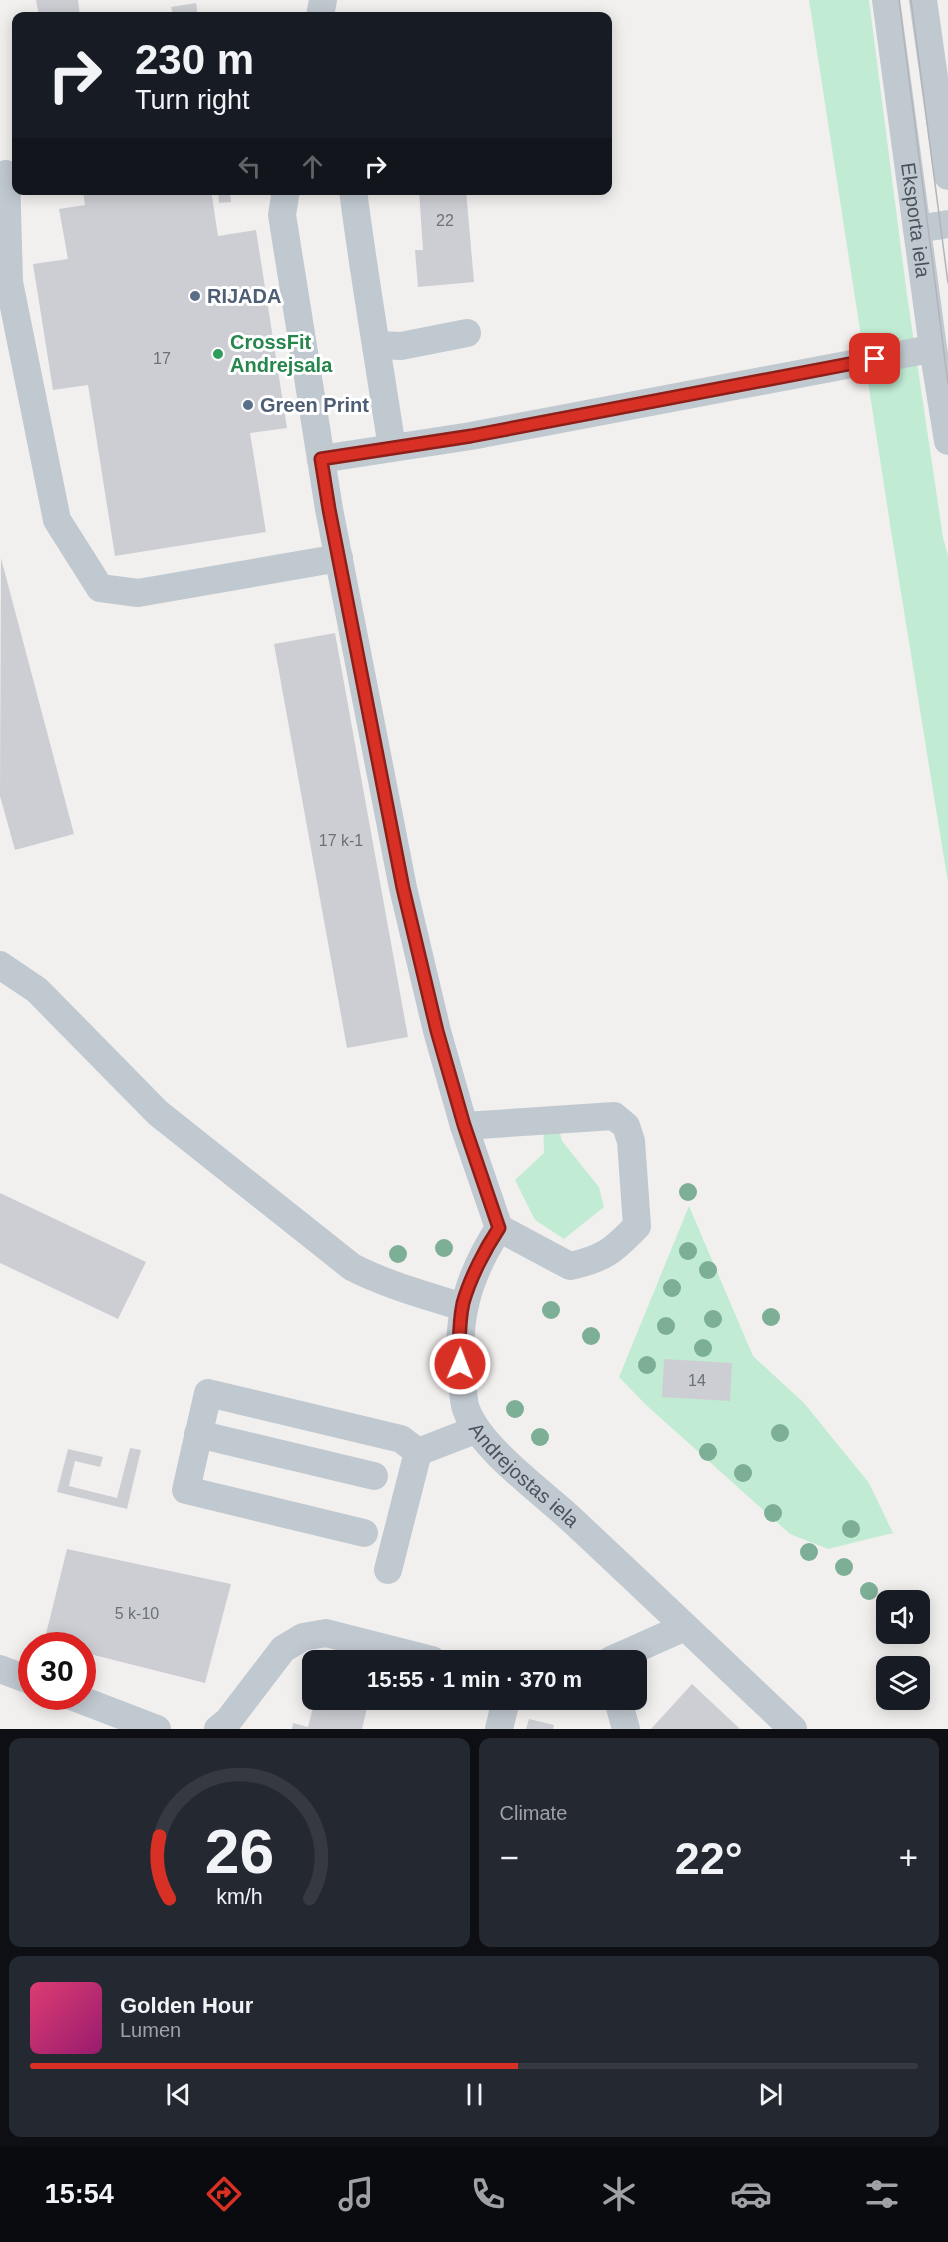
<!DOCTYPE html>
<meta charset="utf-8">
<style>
:root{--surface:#171b24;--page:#242831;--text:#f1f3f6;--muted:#9ea1a6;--line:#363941;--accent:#d93025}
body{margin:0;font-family:Helvetica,sans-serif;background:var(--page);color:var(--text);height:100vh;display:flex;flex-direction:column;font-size:22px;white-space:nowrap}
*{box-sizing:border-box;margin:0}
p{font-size:20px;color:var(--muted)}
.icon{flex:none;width:33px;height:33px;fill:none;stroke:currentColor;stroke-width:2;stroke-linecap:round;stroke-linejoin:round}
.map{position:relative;height:1729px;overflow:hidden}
.sheet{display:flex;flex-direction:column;gap:9px;padding:9px;background:#0d0f14;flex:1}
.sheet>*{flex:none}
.banner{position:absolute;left:12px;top:12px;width:600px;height:183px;border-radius:12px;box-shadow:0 3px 15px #0003;background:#171b24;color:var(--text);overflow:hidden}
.fabs{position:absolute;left:876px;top:1590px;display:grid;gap:12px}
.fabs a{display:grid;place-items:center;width:54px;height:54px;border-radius:12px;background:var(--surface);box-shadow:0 3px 15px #0003;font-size:30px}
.speed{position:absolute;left:18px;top:1632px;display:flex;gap:12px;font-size:30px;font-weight:700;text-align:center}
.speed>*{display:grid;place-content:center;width:78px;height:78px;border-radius:50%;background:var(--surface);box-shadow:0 3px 15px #0003;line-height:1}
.speed .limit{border:9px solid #d22;background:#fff;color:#111}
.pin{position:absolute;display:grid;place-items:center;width:51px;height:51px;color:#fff;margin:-26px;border-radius:12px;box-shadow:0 3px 9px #0006}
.me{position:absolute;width:66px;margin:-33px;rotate:1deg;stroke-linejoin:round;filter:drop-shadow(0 0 4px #0008)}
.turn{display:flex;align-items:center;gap:21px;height:126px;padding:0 24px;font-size:27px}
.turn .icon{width:78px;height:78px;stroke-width:2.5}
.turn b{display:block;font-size:42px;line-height:51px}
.lanes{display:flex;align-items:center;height:57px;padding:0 24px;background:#0003;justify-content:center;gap:30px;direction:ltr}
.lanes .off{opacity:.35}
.big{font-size:45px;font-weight:700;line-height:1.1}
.sheet .card{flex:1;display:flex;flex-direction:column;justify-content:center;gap:9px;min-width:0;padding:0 21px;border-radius:12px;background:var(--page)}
.sheet .dial{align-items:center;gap:0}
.dial svg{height:156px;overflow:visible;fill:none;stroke:var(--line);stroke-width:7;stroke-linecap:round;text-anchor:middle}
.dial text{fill:var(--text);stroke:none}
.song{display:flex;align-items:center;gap:18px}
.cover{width:72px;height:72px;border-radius:9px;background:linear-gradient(135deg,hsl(340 70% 55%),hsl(320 70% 35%))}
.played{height:6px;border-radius:3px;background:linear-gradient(90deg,var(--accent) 55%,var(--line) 55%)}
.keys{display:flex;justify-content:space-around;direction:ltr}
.heat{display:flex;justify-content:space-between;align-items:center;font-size:33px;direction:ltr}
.sheet .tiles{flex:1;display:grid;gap:9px;grid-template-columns:1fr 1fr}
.card:last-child{grid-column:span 2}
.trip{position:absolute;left:302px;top:1650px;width:345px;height:60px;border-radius:12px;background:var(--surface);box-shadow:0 3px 15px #0003;font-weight:700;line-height:60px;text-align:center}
.menu{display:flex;height:96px;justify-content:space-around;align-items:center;background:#090b0e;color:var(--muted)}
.menu .icon{width:42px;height:42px}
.menu .selected{color:var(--accent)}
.menu b{font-size:27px;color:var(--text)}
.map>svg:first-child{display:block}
.green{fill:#c1ecd3}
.building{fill:#cdced3}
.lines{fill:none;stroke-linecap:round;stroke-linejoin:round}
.minor{stroke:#c1c9d0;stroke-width:28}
.tram{stroke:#b2b4b9;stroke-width:1.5}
.tree{fill:#7dae96}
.route-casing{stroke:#8d1f18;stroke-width:15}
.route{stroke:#d93025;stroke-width:10}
.service-dot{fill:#5c6f8a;stroke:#fff;stroke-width:2}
.leisure-dot{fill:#2e9e5b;stroke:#fff;stroke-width:2}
.labels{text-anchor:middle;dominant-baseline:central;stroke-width:6;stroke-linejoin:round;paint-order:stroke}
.number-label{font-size:16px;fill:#6a7179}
.street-label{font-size:20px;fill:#49525b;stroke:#fff}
.service-label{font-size:20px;font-weight:bold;fill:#4e5e75;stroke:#fff;text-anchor:start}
.leisure-label{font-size:20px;font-weight:bold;fill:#27864d;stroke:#fff;text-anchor:start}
</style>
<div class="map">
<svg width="948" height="1729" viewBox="0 0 948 1729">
<rect width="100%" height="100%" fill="#f2f0ef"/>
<path class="green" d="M809 0H869L907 295 943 537 948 556V883L892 537Z
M558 1125 562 1141 599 1187 604 1207 564 1239 535 1220 515 1180 544 1153 543 1126Z
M689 1206 753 1356 804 1403 869 1483 893 1533 828 1549 790 1534 645 1404 619 1377Z"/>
<path class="building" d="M36 0H78L80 16H39Z
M196 3 198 16H173L171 7Z
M83 190H211L218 236 256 230 287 428 250 433 266 532 115 556 88 385 53 390 33 264 68 259 59 209 85 205Z
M419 190H466L474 282 418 287 415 250H423Z
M230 191 231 202 219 203 218 192Z
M1 558 74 834 15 850 0 796Z
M335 633 408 1037 347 1048 274 644Z
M0 1193 146 1262 118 1319 0 1263Z
M664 1359 732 1363 730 1401 662 1397Z
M130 1448 141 1450 127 1509 57 1492 68 1449 103 1457 100 1467 75 1461 69 1486 117 1498Z
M67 1549 231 1584 205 1683 82 1652V1646H56L44 1642Z
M326 1656 343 1660H325Z
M692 1684 740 1729H651Z
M315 1700H369L362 1729H292L293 1723 308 1727Z
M529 1719 554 1725 553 1729H526Z"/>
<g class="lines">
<g class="minor">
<path id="s1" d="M886 0 933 348 948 441"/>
<path d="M923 0 948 176"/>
<path d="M320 16 323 0"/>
<path d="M6 174 9 282 57 520 100 588 138 593 339 558"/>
<path id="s2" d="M286 190 282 215 329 509 403 888 437 1031 464 1126 499 1228C468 1276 455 1320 462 1378 463 1388 463 1400 466 1409 480 1448 541 1491 572 1520 646 1589 719 1659 793 1729"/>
<path d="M353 190C364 277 379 362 392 448"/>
<path d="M917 229 948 224"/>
<path d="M377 345 401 346 467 333"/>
<path d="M321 459 471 436 920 351"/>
<path d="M0 965 37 990 158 1113 352 1267C387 1285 425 1295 463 1307"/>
<path d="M464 1126 614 1116 626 1126 631 1141 637 1226C614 1250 604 1259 570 1266L499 1228"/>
<path d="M198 1434 374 1476"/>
<path d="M364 1533 186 1490 208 1393 401 1439 418 1452"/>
<path d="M388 1570 418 1452 475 1430"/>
<path d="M611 1660 685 1627"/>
<path d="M0 1669 32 1681"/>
<path d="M71 1696 157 1729"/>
<path d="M618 1700 626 1729"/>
<path d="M218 1729 228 1721 283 1649 303 1637 326 1633 432 1660"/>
<path d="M499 1729 506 1700"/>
</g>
<path class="tram" d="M899 0 948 384
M911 0 948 283"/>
</g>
<g class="tree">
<circle cx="688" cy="1192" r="9"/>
<circle cx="444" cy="1248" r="9"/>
<circle cx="688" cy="1251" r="9"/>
<circle cx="398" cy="1254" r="9"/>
<circle cx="708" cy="1270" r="9"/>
<circle cx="672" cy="1288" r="9"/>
<circle cx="551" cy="1310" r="9"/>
<circle cx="771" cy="1317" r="9"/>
<circle cx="713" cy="1319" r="9"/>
<circle cx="666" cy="1326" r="9"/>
<circle cx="591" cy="1336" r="9"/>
<circle cx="703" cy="1348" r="9"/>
<circle cx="647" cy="1365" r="9"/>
<circle cx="515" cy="1409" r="9"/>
<circle cx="780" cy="1433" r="9"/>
<circle cx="540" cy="1437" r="9"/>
<circle cx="708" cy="1452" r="9"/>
<circle cx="743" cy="1473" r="9"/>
<circle cx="773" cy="1513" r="9"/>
<circle cx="851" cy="1529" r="9"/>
<circle cx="809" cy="1552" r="9"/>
<circle cx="844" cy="1567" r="9"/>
<circle cx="869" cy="1591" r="9"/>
</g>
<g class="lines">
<defs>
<path id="route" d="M460 1364C459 1344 459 1322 463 1303 470 1278 485 1249 499 1228L464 1125 437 1031 403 888 329 509 321 459 471 436 875 359"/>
</defs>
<use href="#route" class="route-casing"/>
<use href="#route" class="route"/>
</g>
<g class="service-dot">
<circle cx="195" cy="296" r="6"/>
<circle cx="248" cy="405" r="6"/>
</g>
<circle class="leisure-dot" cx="218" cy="354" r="6"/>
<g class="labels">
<g class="number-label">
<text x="445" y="220">22</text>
<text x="162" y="358">17</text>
<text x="341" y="840">17 k-1</text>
<text x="697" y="1380">14</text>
<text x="137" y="1613">5 k-10</text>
</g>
<g class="street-label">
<text stroke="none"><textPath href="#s1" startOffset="222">Eksporta iela</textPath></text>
<text stroke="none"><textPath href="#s2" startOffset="1341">Andrejostas iela</textPath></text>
</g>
<g class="service-label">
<text x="207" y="296">RIJADA</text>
<text x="260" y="405">Green Print</text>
</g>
<g class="leisure-label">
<text x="230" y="342">CrossFit<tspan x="230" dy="23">Andrejsala</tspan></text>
</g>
</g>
</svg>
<div class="fabs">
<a><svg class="icon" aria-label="sound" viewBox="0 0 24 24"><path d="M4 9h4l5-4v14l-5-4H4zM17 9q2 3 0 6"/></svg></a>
<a><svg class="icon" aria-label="layers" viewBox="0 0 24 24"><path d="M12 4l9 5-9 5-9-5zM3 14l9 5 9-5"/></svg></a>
</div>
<div class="speed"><div class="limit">30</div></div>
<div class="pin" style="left:875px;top:359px;background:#d93025"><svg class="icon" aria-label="arrive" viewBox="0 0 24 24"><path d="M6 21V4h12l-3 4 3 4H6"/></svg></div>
<svg class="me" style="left:460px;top:1364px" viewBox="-20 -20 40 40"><circle r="17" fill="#d93025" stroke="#fff" stroke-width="3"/><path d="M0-11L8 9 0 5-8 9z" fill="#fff"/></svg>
<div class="trip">15:55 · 1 min · 370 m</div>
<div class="banner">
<div class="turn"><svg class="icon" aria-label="right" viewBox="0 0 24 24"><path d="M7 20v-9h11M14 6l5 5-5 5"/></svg><div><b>230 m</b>Turn right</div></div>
<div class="lanes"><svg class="icon off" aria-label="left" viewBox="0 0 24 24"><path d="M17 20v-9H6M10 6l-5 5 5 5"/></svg><svg class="icon off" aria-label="ahead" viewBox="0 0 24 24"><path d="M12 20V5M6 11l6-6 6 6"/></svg><svg class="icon" aria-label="right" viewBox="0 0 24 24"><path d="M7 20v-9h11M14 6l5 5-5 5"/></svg></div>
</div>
</div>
<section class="sheet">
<div class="tiles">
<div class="card dial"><svg viewBox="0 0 100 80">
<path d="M14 69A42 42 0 1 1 86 69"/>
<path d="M14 69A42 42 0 0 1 9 37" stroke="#d93025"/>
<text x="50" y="56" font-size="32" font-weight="700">26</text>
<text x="50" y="72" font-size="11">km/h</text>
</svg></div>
<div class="card"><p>Climate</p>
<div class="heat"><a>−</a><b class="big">22°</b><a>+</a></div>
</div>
<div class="card">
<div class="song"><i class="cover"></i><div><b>Golden Hour</b><p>Lumen</p></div></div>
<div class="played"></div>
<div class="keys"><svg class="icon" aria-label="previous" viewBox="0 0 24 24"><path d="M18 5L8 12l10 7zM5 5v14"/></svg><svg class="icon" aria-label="pause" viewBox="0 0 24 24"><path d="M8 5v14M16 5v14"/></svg><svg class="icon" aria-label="next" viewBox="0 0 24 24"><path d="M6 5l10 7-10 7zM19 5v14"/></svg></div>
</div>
</div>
</section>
<nav class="menu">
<b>15:54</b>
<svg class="icon selected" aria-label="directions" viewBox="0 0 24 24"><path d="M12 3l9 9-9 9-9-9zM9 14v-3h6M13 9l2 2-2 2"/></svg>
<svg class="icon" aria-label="music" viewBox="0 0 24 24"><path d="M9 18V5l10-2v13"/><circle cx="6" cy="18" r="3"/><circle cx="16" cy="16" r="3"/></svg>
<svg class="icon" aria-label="phone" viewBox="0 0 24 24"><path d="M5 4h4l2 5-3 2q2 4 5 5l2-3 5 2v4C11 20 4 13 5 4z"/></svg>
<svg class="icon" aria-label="climate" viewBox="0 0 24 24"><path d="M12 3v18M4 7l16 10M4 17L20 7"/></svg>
<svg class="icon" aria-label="car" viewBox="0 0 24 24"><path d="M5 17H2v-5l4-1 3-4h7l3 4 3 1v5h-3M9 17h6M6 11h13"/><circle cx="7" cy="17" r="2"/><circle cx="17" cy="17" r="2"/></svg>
<svg class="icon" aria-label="filters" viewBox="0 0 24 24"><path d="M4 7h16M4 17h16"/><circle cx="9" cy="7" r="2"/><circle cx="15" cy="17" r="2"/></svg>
</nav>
